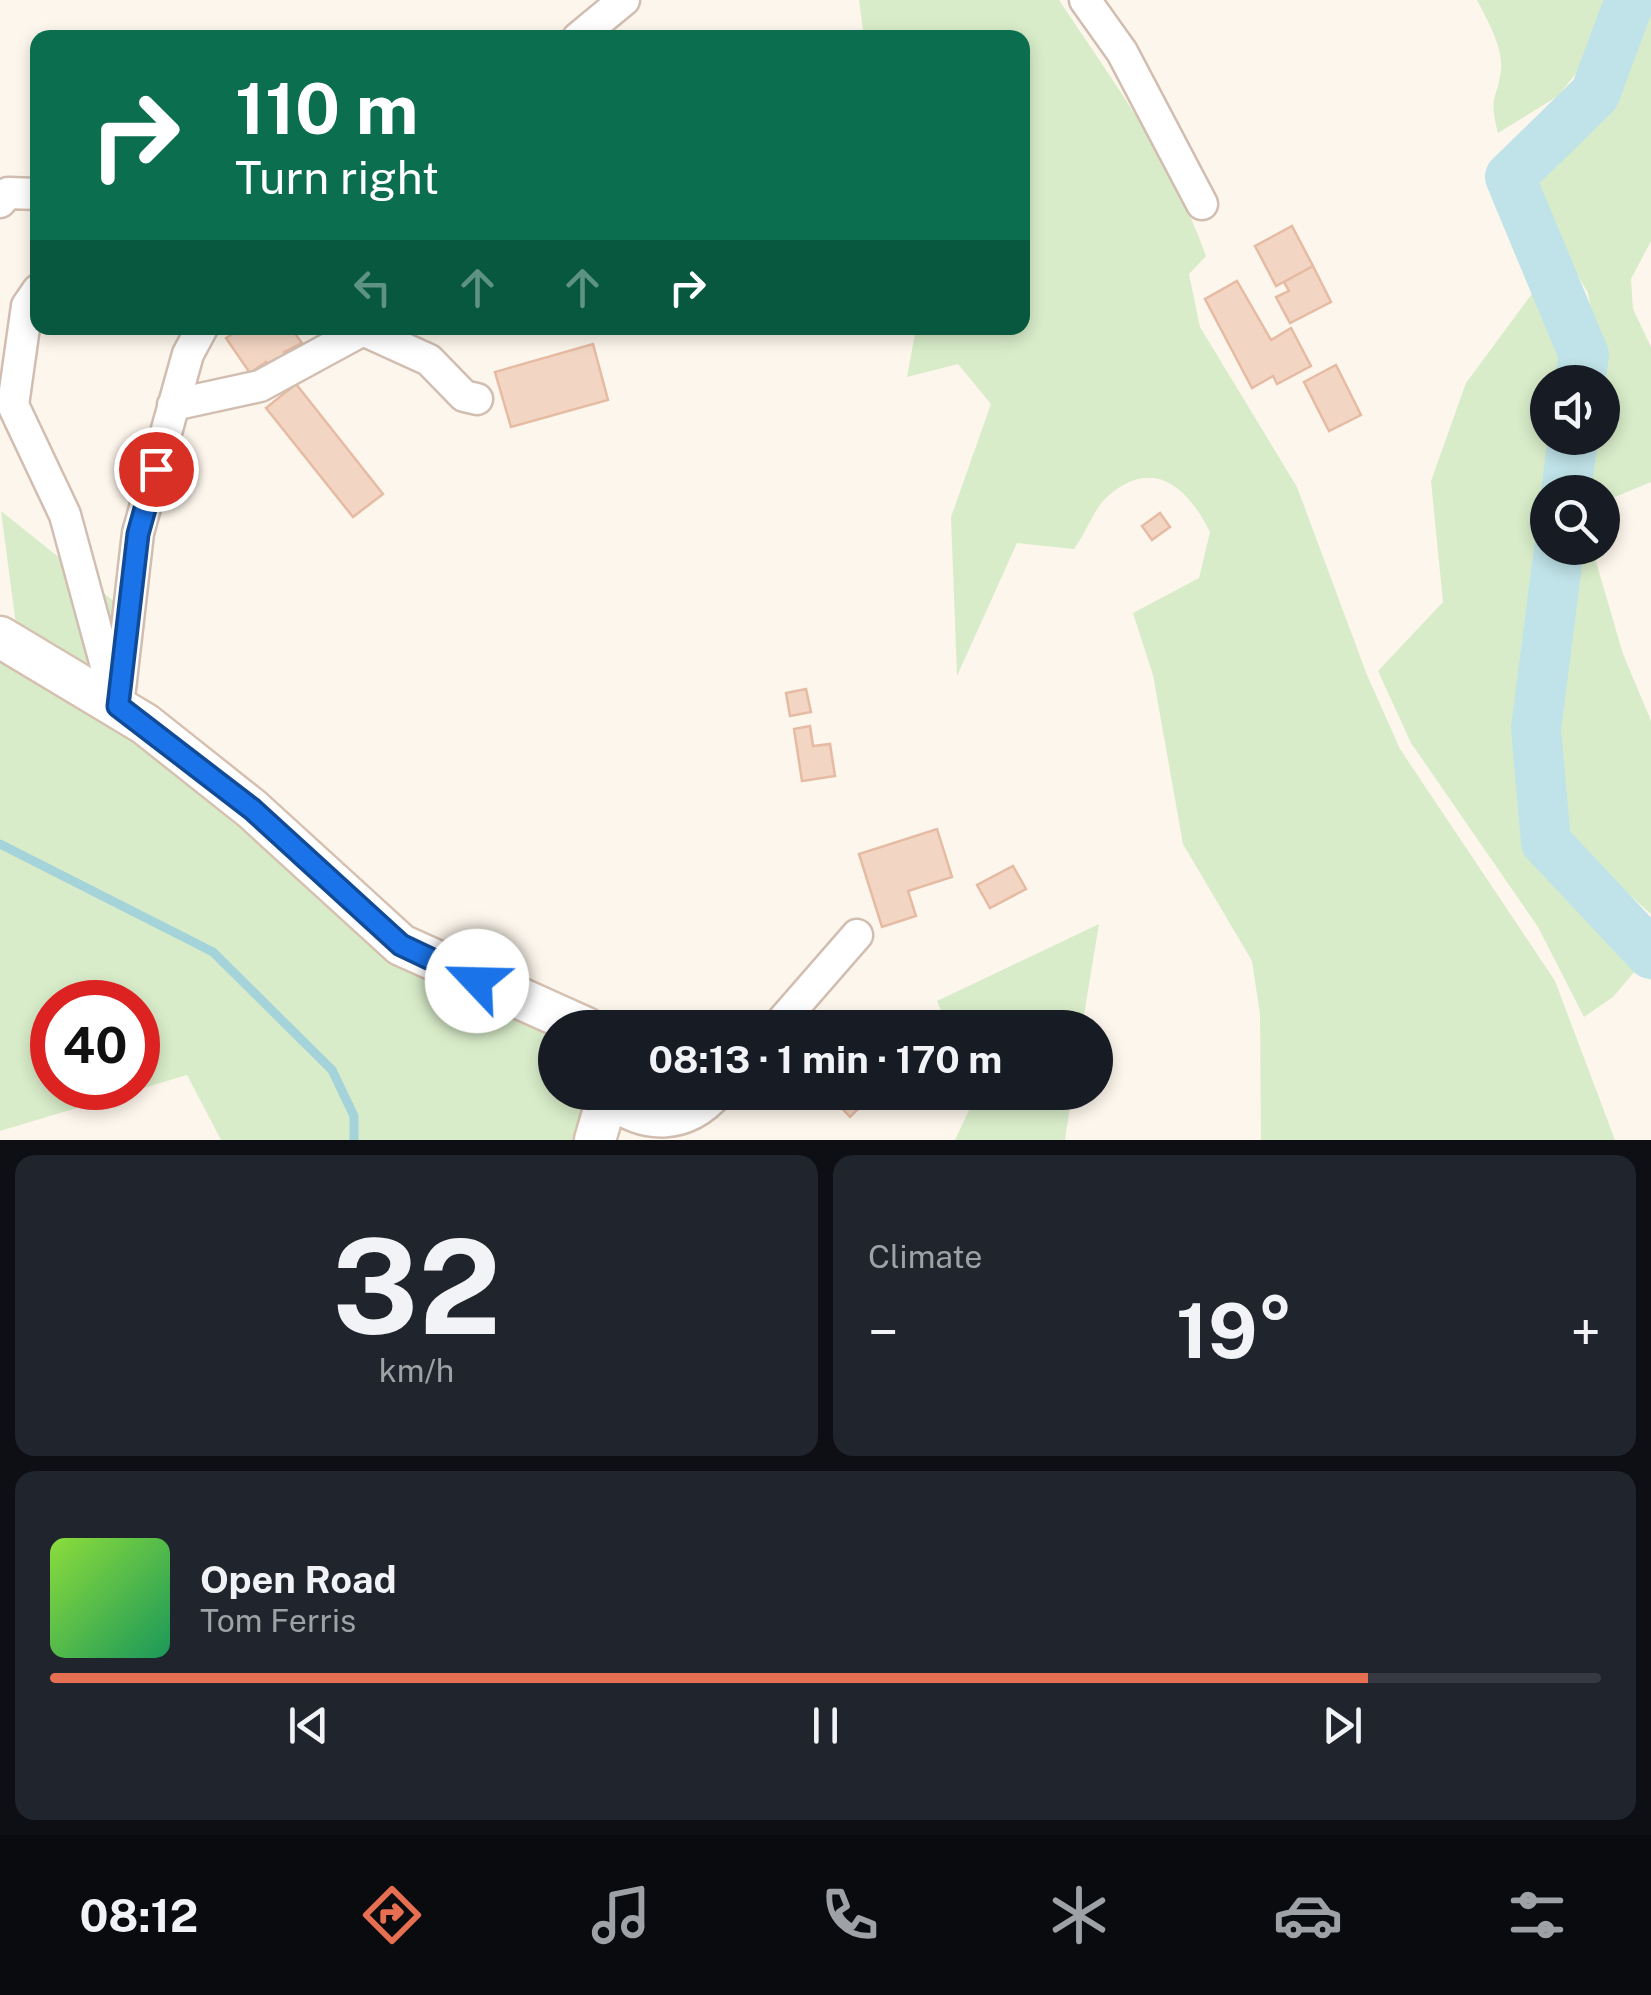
<!DOCTYPE html>
<meta charset="utf-8">
<style>
:root{--surface:#171b24;--page:#20242c;--text:#f1f3f6;--muted:#9ea1a6;--line:#363941;--accent:#e76f51}
body{margin:0;font-family:"Public Sans",sans-serif;background:var(--page);color:var(--text);height:100vh;display:flex;flex-direction:column;font-size:38px;white-space:nowrap}
*{box-sizing:border-box;margin:0}
p{font-size:32px;color:var(--muted)}
.icon{flex:none;width:55px;height:55px;fill:none;stroke:currentColor;stroke-width:2;stroke-linecap:round;stroke-linejoin:round}
.map{position:relative;height:1140px;overflow:hidden}
.sheet{display:flex;flex-direction:column;gap:15px;padding:15px;background:#0d0f14;flex:1}
.sheet>*{flex:none}
.banner{position:absolute;left:30px;top:30px;width:1000px;height:305px;border-radius:20px;box-shadow:0 5px 15px #0003;background:#0b6e4f;color:#fff;overflow:hidden}
.tools{position:absolute;left:1530px;top:365px;display:grid;gap:20px}
.tools a{display:grid;place-items:center;width:90px;height:90px;border-radius:50%;background:var(--surface);box-shadow:0 5px 15px #0003;font-size:50px}
.speed{position:absolute;left:30px;top:980px;display:flex;gap:20px;font-size:50px;font-weight:700;text-align:center}
.speed>*{display:grid;place-content:center;width:130px;height:130px;border-radius:50%;background:var(--surface);box-shadow:0 5px 15px #0003;line-height:1}
.speed .limit{border:15px solid #d22;background:#fff;color:#111}
.pin{position:absolute;display:grid;place-items:center;width:85px;height:85px;color:#fff;margin:-42px;border:5px solid #fff;border-radius:50%;box-shadow:0 2px 10px #0007}
.me{position:absolute;width:110px;margin:-55px;rotate:294deg;stroke-linejoin:round;filter:drop-shadow(0 0 8px #0008)}
.turn{display:flex;align-items:center;gap:35px;height:210px;padding:0 40px;font-size:45px}
.turn .icon{width:130px;height:130px;stroke-width:2.5}
.turn b{display:block;font-size:70px;line-height:85px}
.lanes{display:flex;align-items:center;height:95px;padding:0 40px;background:#0003;justify-content:center;gap:50px;direction:ltr}
.lanes .off{opacity:.35}
.big{font-size:75px;font-weight:700;line-height:1.1}
.sheet .card{flex:1;display:flex;flex-direction:column;justify-content:center;gap:15px;min-width:0;padding:0 35px;border-radius:20px;background:var(--page)}
.sheet .dial{align-items:center;gap:0}
.dial b{font-size:130px;line-height:1}
.song{display:flex;align-items:center;gap:30px}
.cover{width:120px;height:120px;border-radius:15px;background:linear-gradient(135deg,hsl(90 70% 55%),hsl(150 70% 35%))}
.played{height:10px;border-radius:5px;background:linear-gradient(90deg,var(--accent) 85%,var(--line) 85%)}
.keys{display:flex;justify-content:space-around;direction:ltr}
.heat{display:flex;justify-content:space-between;align-items:center;font-size:55px;direction:ltr}
.sheet .tiles{flex:1;display:grid;gap:15px;grid-template-columns:1fr 1fr}
.card:last-child{grid-column:span 2}
.trip{position:absolute;left:538px;top:1010px;width:575px;height:100px;border-radius:50px;background:var(--surface);box-shadow:0 5px 15px #0003;font-weight:700;line-height:100px;text-align:center}
.dock{display:flex;height:160px;justify-content:space-around;align-items:center;background:#090b0e;color:var(--muted)}
.dock .icon{width:70px;height:70px}
.dock .current{color:var(--accent)}
.dock b{font-size:45px;color:var(--text)}
.map>svg:first-child{display:block}
.green{fill:#d8ecc9;fill-rule:evenodd}
.lines{fill:none;stroke-linecap:round;stroke-linejoin:round}
.stream{stroke:#a5d3da;stroke-width:9}
.river{stroke:#bfe3e8;stroke-width:50}
.building{fill:#f3d5c3;stroke:#e6bba3;stroke-width:2.5}
.street-casing{stroke:#d1beb0;stroke-width:35}
.secondary-casing{stroke:#d6c0b0;stroke-width:45}
.street{stroke:#fff;stroke-width:30}
.secondary{stroke:#fff;stroke-width:40}
.route-casing{stroke:#114b97;stroke-width:25}
.route{stroke:#1a73e8;stroke-width:18}
</style>
<div class="map">
<svg width="1651" height="1140" viewBox="0 0 1651 1140">
<rect width="100%" height="100%" fill="#fdf6ec"/>
<path class="green" d="M859 0H1059C1114 83 1173 161 1206 256L1189 274 1200 327 1297 487 1367 675 1400 749 1555 981 1615 1140H1261L1260 1014 1252 961 1183 844 1153 675 1133 613 1199 578 1210 532C1188 488 1154 456 1108 496 1094 508 1086 533 1074 549L1017 543 957 676 951 517 991 404 958 364 907 377 916 328H1022V38L864 37Z
M1477 0H1616L1586 61 1558 96 1498 133C1488 94 1497 103 1501 69 1503 46 1487 20 1477 0Z
M1637 0H1651V241L1631 279 1633 309 1651 347V482L1603 502 1602 492H1569L1573 438H1602V382H1585L1593 323 1588 293 1549 226 1518 155 1519 144C1535 130 1557 123 1572 109 1602 81 1625 39 1637 0Z
M1551 268C1575 310 1575 335 1564 382H1548V438H1553L1525 693 1523 733 1534 826 1558 857 1651 941V980L1636 970 1613 997 1584 1017 1538 927 1411 743 1378 671 1443 602 1431 481 1466 383Z
M1 511 146 627 71 672 160 759 326 903 415 971 463 995 555 1028V1092L613 1093 590 1140H221L187 1075 0 1131V639L16 625ZM52 1002H138V1088H52Z
M1563 548H1592L1623 654 1651 721V914L1573 844 1554 820 1544 732 1545 694Z
M1099 924 1082 1027H948L937 1001Z
M977 1093H1072L1065 1140H955Z"/>
<g class="lines">
<path class="stream" d="M0 844 213 952 332 1070 354 1116V1140"/>
<path class="river" d="M1580 382 1584 355 1510 177 1595 94 1630 0
M1566 492 1573 438
M1559 548 1536 729 1546 842 1651 954"/>
</g>
<path class="building" d="M1292 226 1313 266 1276 286 1255 246Z
M1313 266 1331 302 1290 323 1276 297 1289 291 1284 282Z
M1237 281 1271 340 1291 328 1311 366 1277 384 1273 376 1252 388 1205 299Z
M242 328H291L302 343 284 352 287 357 271 368 266 362 250 373 226 338Z
M593 344 608 400 511 427 495 372Z
M1336 365 1361 415 1329 431 1304 382Z
M296 384 383 494 353 517 266 408Z
M1160 513 1170 527 1152 540 1142 526Z
M806 689 811 712 790 716 786 693Z
M810 726 813 746 830 744 835 776 802 781 794 729Z
M937 829 952 877 908 891 916 916 882 927 859 854Z
M1013 866 1026 889 990 908 977 885Z
M827 1092H875L850 1117Z"/>
<g class="lines">
<defs>
<path id="street" d="M1085 0 1122 52 1202 204
M578 38 624 0
M0 202 8 193 38 194
M38 290 27 306 13 405 65 515 117 706
M173 405 260 386 363 330 429 360 464 396 477 399
M120 689 138 533 188 354 202 328
M776 1028 857 935
M608 1101C646 1130 687 1129 719 1092"/>
<path id="secondary" d="M0 637 145 724 252 809 401 945 586 1028
M595 1140 609 1092"/>
</defs>
<use href="#street" class="street-casing"/>
<use href="#secondary" class="secondary-casing"/>
<use href="#street" class="street"/>
<use href="#secondary" class="secondary"/>
</g>
<g class="lines">
<defs>
<path id="route" d="M156 469 138 534 118 706 252 809 401 945 477 981"/>
</defs>
<use href="#route" class="route-casing"/>
<use href="#route" class="route"/>
</g>
</svg>
<div class="tools">
<a><svg class="icon" aria-label="sound" viewBox="0 0 24 24"><path d="M4 9h4l5-4v14l-5-4H4zM17 9q2 3 0 6"/></svg></a>
<a><svg class="icon" aria-label="search" viewBox="0 0 24 24"><circle cx="10" cy="10" r="6"/><path d="M15 15l6 6"/></svg></a>
</div>
<div class="speed"><div class="limit">40</div></div>
<div class="pin" style="left:156px;top:469px;background:#d93025"><svg class="icon" aria-label="arrive" viewBox="0 0 24 24"><path d="M6 21V4h12l-3 4 3 4H6"/></svg></div>
<svg class="me" style="left:477px;top:981px" viewBox="-20 -20 40 40"><circle r="19" fill="#fff"/><path d="M0-13L10 11 0 6-10 11z" fill="#1a73e8"/></svg>
<div class="trip">08:13 · 1 min · 170 m</div>
<div class="banner">
<div class="turn"><svg class="icon" aria-label="right" viewBox="0 0 24 24"><path d="M7 20v-9h11M14 6l5 5-5 5"/></svg><div><b>110 m</b>Turn right</div></div>
<div class="lanes"><svg class="icon off" aria-label="left" viewBox="0 0 24 24"><path d="M17 20v-9H6M10 6l-5 5 5 5"/></svg><svg class="icon off" aria-label="ahead" viewBox="0 0 24 24"><path d="M12 20V5M6 11l6-6 6 6"/></svg><svg class="icon off" aria-label="ahead" viewBox="0 0 24 24"><path d="M12 20V5M6 11l6-6 6 6"/></svg><svg class="icon" aria-label="right" viewBox="0 0 24 24"><path d="M7 20v-9h11M14 6l5 5-5 5"/></svg></div>
</div>
</div>
<section class="sheet">
<div class="tiles">
<div class="card dial"><b>32</b><p>km/h</p></div>
<div class="card"><p>Climate</p>
<div class="heat"><a>−</a><b class="big">19°</b><a>+</a></div>
</div>
<div class="card">
<div class="song"><i class="cover"></i><div><b>Open Road</b><p>Tom Ferris</p></div></div>
<div class="played"></div>
<div class="keys"><svg class="icon" aria-label="previous" viewBox="0 0 24 24"><path d="M18 5L8 12l10 7zM5 5v14"/></svg><svg class="icon" aria-label="pause" viewBox="0 0 24 24"><path d="M8 5v14M16 5v14"/></svg><svg class="icon" aria-label="next" viewBox="0 0 24 24"><path d="M6 5l10 7-10 7zM19 5v14"/></svg></div>
</div>
</div>
</section>
<nav class="dock">
<b>08:12</b>
<svg class="icon current" aria-label="directions" viewBox="0 0 24 24"><path d="M12 3l9 9-9 9-9-9zM9 14v-3h6M13 9l2 2-2 2"/></svg>
<svg class="icon" aria-label="music" viewBox="0 0 24 24"><path d="M9 18V5l10-2v13"/><circle cx="6" cy="18" r="3"/><circle cx="16" cy="16" r="3"/></svg>
<svg class="icon" aria-label="phone" viewBox="0 0 24 24"><path d="M5 4h4l2 5-3 2q2 4 5 5l2-3 5 2v4C11 20 4 13 5 4z"/></svg>
<svg class="icon" aria-label="climate" viewBox="0 0 24 24"><path d="M12 3v18M4 7l16 10M4 17L20 7"/></svg>
<svg class="icon" aria-label="car" viewBox="0 0 24 24"><path d="M5 17H2v-5l4-1 3-4h7l3 4 3 1v5h-3M9 17h6M6 11h13"/><circle cx="7" cy="17" r="2"/><circle cx="17" cy="17" r="2"/></svg>
<svg class="icon" aria-label="filters" viewBox="0 0 24 24"><path d="M4 7h16M4 17h16"/><circle cx="9" cy="7" r="2"/><circle cx="15" cy="17" r="2"/></svg>
</nav>
